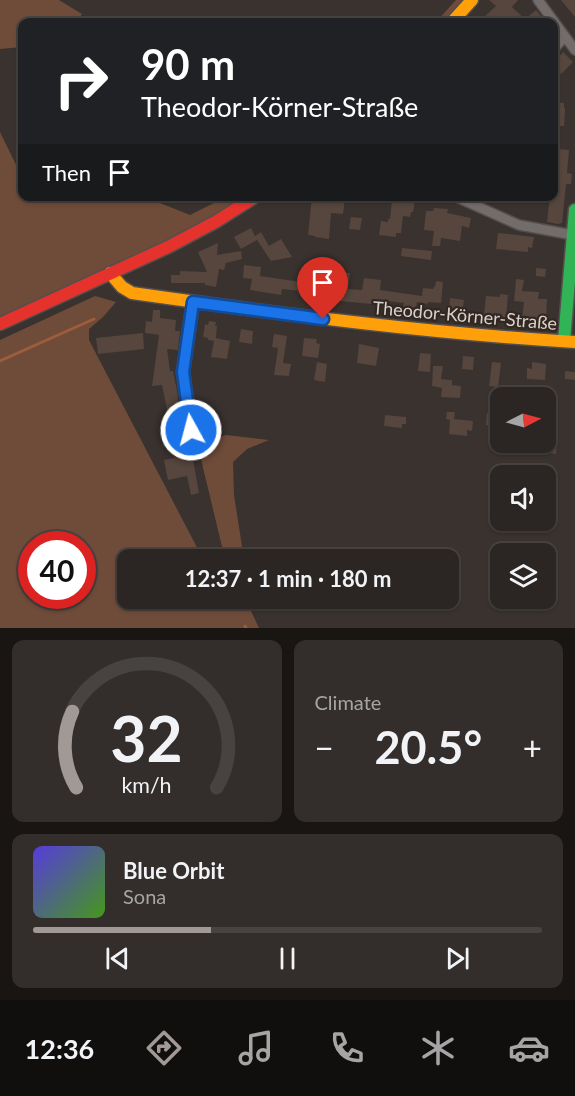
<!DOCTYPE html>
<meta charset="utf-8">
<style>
:root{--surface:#2b2623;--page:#332e2b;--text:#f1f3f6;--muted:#a6a5a6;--line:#474341;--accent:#a19996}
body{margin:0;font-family:Lato,sans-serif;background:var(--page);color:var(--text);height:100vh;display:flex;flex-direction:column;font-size:22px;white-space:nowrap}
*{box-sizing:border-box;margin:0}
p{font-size:20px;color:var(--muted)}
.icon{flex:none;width:33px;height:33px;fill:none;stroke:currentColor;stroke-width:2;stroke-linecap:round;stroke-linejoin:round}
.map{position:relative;height:628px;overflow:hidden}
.sheet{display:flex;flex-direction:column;gap:12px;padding:12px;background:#181513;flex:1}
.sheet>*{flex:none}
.hud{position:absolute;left:18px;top:18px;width:540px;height:183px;border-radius:12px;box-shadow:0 2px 4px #0004,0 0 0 2px var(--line);background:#202124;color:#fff;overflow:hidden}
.needle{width:39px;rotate:84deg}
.tools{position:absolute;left:490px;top:387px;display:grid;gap:12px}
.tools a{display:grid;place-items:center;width:66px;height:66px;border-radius:12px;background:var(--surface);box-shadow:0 2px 4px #0004,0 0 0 2px var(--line);font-size:30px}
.speed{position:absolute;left:18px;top:531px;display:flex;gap:12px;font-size:30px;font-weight:700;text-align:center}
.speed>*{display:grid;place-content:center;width:78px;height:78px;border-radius:50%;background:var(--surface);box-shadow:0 2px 4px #0004,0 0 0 2px var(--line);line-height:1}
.speed .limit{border:9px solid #d22;background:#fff;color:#111}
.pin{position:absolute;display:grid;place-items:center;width:51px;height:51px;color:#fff;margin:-62px -26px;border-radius:50% 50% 50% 0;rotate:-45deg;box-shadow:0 0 6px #0007}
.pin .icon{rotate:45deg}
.me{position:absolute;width:66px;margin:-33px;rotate:353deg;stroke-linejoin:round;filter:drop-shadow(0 0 4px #0008)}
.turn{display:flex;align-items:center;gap:21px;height:126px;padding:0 24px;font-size:27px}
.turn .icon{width:78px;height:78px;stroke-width:2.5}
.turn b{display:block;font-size:42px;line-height:51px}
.then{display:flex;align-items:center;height:57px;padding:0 24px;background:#0003;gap:12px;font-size:22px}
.big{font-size:45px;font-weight:700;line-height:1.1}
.sheet .tile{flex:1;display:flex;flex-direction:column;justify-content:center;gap:9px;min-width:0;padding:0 21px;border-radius:12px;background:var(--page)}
.sheet .dial{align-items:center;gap:0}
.dial svg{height:156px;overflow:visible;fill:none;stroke:var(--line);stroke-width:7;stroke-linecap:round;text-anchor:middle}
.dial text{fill:var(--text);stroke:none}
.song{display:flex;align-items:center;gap:18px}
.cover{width:72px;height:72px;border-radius:9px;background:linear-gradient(135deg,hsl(250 70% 55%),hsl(100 70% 35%))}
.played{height:6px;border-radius:3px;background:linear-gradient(90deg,var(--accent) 35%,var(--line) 35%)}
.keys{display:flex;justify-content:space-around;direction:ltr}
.heat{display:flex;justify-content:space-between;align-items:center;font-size:33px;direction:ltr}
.sheet .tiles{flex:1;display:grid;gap:12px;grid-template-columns:1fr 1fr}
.tile:last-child{grid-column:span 2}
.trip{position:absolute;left:117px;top:549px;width:342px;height:60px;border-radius:12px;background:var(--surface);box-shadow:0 2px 4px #0004,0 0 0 2px var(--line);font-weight:700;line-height:60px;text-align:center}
.menu{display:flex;height:96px;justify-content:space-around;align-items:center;background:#110f0e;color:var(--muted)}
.menu .icon{width:42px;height:42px}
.menu .on{color:var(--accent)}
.menu b{font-size:27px;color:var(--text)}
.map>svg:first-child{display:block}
.green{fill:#6f4b39;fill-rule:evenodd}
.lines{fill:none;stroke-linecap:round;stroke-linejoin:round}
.stream{stroke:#9c5d3a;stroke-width:3}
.building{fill:#56463d}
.street-casing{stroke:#544e4c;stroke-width:12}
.fast-casing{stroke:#544e4c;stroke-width:15}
.slow-casing{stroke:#544e4c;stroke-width:15}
.jam-casing{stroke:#544e4c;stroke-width:15}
.street{stroke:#726d6a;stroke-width:9}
.fast{stroke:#30b455;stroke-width:12}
.slow{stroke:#ff9f0a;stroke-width:12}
.jam{stroke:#e5322d;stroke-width:12}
.route-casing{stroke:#114b97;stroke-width:15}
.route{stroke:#1a73e8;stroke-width:10}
.labels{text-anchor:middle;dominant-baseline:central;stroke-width:4.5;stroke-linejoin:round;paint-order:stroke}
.street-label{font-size:18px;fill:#d9d1cd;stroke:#332721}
</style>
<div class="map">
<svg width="575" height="628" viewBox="0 0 575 628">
<rect width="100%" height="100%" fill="#39322f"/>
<path class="green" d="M0 0H59L82 14 76 22H22V47L0 49Z
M456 0H466L445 22H436Z
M0 132 22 177V196L32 197 35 200 39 196 145 197 190 215 226 197H244C167 245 83 280 0 318Z
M95 296 116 302 103 317 89 329V340L203 559 128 560V598L223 599 226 605 234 602V599H249L251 611 259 628H0V340ZM82 544V596H32V544Z
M226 435 269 440 247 449 233 462 234 495 244 559H225L199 451 209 440Z"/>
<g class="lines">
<path class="stream" d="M0 361 94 319
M245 626 246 628"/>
</g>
<path class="building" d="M489 0H518L512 7 525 19 536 10 546 22H479L496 6Z
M561 0H575V17Z
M563 52 573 62 561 74 555 68 557 66 554 62Z
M554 102 564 103V108H565L564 126H556L557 119H554Z
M557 149 569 150 567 173 572 174 571 184H566L562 223 558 224 547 222 550 196H554V183H556L558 162H556Z
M312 196 345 198 343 214 331 213 329 239 315 237V236L308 235Z
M408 196H416L413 212H411L410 217 403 216 401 233H396V237L379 235 381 221 388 222V219H390L392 200 407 201Z
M434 208 448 209 447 213 471 218 469 228 462 226 460 241 441 238 440 246H432L434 231 424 230 426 211H433Z
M351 217 362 218 360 230 349 229Z
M251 228 255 236 261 232 269 246 281 239 292 257 271 261 257 240 241 249 234 237Z
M498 233 534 237 532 248 528 247V252L496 249Z
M218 243 217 255 241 251 242 259 226 263 224 270 219 269 216 287 205 285V283H171V275H180V271L207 272 198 252Z
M402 248 432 251 431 260 401 256Z
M315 262 326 263 324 280 313 278Z
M244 265 261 267 260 276 301 282 302 278 315 279 313 297 300 296 301 291 282 289 281 295 250 290 252 279 243 278Z
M536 268 546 269 545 277 536 276Z
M343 273H350L348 289 362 290 364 278 381 280 380 290 422 296 423 288 433 289 434 286 435 287 436 281 443 282 441 303 428 302V304L417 302 416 308 403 307 404 303 372 299 371 304 340 301Z
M516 279 524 280 522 291 539 292 538 299H547L546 321 522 319 524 302 514 301Z
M500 294 508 295 506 317 484 315 486 296 500 297Z
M450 298 464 300 462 313 449 311Z
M153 310H160V318L176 320 175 331H180L178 350 167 349 170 371H173L177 391 183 431 186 437 177 439 174 423 170 424 162 385 152 386 159 335 145 333 146 321 152 322Z
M209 321 216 322 215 326H217L216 338 230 341 227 359 211 357 214 341 208 340V338L203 337 205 324 208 325Z
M241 329 253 331 252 344 239 342Z
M143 333 144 349 98 354 96 338Z
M274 334 287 336 283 363 291 364 289 376 274 375 278 348 272 347Z
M304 338 317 339 316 343 320 344 318 358 302 356Z
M359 344 379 348 376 366 357 363Z
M420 353 431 354 430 372 418 371Z
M463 356 474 357 473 370 462 369Z
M317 362 327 364 325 382 314 380Z
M492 362 501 363 498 387 489 386Z
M532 362 546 364 545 380 527 379V368L532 369Z
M433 366H443L441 379 452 380V385L461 386 460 398 441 397 442 388 432 386Z
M565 371 575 372V380L565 379Z
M447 412H455L454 419 473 421 472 431 467 430V436L449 434 450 420 446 419Z
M487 413 500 415 499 427 486 425Z
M385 415 406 417V424H402V428L384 426Z
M520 444 544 446V453L520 451Z
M547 444 557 445 556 454 546 452Z
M192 454 199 493 191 495 187 476 168 480 164 460Z"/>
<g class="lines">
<defs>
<path id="street" d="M538 0 575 50
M554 49 564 37
M454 196 519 225 573 235"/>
<path id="fast" d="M564 341 575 210
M191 430 183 372 193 302"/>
<path id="slow" d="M452 22 472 0
M110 273 122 287 132 293C279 314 426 333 575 342"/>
<path id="jam" d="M0 324 168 247 217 221 256 196"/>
</defs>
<use href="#street" class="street-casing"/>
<use href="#fast" class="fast-casing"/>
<use href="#slow" class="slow-casing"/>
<use href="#jam" class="jam-casing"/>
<use href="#street" class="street"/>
<use href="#fast" class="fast"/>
<use href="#slow" class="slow"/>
<use href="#jam" class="jam"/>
</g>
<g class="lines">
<defs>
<path id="route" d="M191 430 183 372 193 302 323 319"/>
</defs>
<use href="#route" class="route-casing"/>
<use href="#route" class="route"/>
</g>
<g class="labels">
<g class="street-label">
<text transform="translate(465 315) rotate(5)">Theodor-Körner-Straße</text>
</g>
</g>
</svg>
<div class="tools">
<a><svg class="needle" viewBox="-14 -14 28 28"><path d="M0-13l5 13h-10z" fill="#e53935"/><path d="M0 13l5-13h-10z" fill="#a6a5a6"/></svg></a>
<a><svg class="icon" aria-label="sound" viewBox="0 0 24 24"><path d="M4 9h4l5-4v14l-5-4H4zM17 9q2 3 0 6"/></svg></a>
<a><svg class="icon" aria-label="layers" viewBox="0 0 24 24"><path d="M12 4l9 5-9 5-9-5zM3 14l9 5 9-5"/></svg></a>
</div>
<div class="speed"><div class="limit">40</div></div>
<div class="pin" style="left:323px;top:319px;background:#d93025"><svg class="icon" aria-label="arrive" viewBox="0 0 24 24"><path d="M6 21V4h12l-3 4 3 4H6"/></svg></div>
<svg class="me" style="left:191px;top:430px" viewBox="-20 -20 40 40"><circle r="17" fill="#1a73e8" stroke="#fff" stroke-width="3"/><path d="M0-11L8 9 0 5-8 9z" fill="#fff"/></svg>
<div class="trip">12:37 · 1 min · 180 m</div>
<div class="hud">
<div class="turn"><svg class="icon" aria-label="right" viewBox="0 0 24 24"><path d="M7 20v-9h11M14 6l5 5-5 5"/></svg><div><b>90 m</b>Theodor-Körner-Straße</div></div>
<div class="then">Then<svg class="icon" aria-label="arrive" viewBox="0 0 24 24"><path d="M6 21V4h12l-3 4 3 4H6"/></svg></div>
</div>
</div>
<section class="sheet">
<div class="tiles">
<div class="tile dial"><svg viewBox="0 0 100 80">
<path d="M14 69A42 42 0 1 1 86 69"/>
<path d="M14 69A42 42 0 0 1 12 30" stroke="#a19996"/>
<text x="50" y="56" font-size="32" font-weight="700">32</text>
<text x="50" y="72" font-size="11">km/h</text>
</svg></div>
<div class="tile"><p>Climate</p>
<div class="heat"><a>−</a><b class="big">20.5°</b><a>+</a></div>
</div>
<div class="tile">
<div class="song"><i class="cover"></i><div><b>Blue Orbit</b><p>Sona</p></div></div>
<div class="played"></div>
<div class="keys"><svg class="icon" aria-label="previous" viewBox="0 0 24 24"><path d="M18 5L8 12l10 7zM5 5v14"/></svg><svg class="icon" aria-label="pause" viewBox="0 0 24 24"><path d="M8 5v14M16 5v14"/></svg><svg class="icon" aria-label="next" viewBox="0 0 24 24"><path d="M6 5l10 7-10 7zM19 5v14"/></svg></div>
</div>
</div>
</section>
<nav class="menu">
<b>12:36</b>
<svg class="icon on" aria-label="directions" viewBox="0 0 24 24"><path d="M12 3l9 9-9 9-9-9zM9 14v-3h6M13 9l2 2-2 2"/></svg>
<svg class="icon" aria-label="music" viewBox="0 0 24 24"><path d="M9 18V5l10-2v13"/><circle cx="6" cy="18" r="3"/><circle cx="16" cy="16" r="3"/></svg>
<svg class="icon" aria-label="phone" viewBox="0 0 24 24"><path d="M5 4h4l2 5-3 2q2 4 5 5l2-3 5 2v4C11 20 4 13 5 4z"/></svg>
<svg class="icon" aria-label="climate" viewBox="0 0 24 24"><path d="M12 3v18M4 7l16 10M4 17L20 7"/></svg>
<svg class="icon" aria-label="car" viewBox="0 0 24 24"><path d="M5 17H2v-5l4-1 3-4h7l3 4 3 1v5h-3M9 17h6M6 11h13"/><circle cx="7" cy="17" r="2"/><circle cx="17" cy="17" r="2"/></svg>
</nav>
